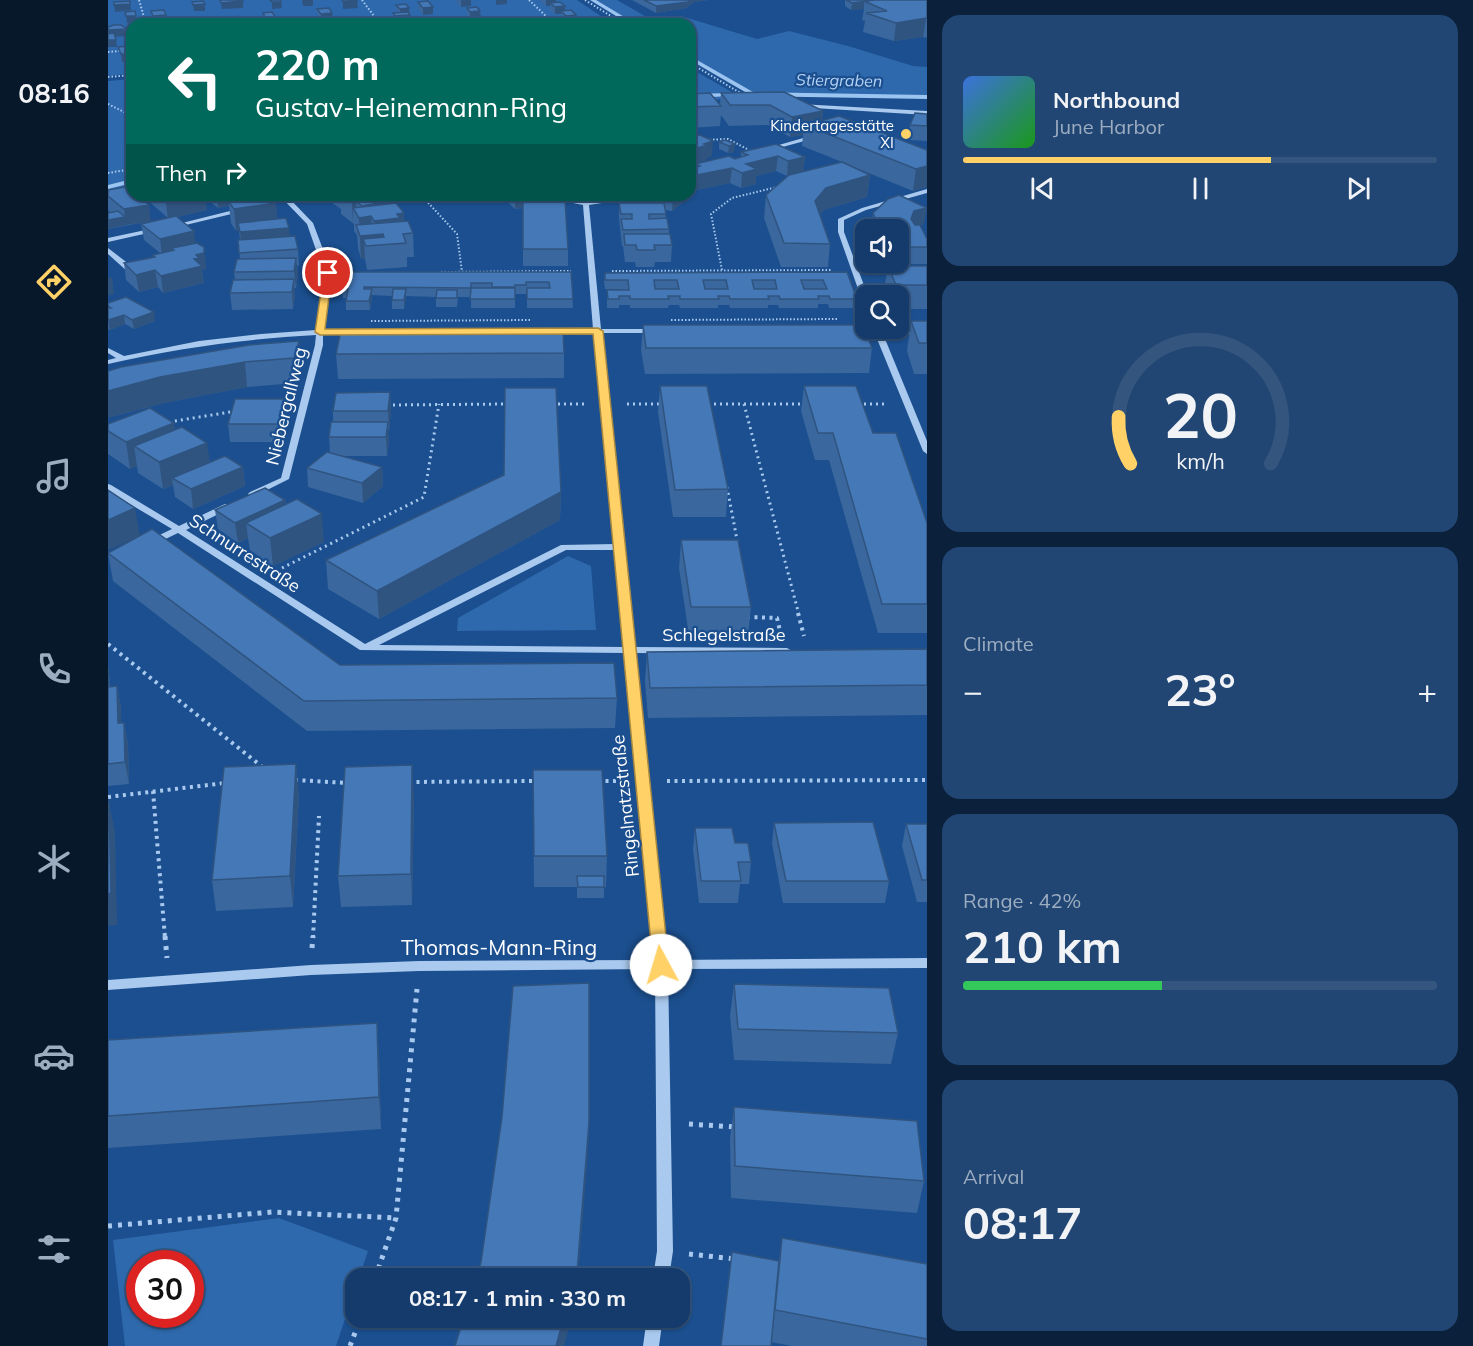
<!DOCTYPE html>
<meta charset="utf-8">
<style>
:root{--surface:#143b6b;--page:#214673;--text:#f1f3f6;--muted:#9dadc1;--line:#33557e;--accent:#ffd166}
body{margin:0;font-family:Mulish,sans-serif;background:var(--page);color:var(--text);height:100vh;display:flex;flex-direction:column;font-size:22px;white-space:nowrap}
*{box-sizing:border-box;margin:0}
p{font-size:20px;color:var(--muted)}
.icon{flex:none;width:33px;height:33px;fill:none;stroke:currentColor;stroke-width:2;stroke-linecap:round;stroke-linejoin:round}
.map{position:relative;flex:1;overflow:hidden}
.details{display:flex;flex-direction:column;gap:15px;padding:15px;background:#0b203b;width:546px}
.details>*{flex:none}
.hud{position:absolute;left:18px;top:18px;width:570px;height:183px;border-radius:18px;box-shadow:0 2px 4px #0004,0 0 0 2px var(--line);background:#00695c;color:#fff;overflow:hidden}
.buttons{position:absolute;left:747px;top:219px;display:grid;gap:12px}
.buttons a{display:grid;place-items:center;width:54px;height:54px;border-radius:12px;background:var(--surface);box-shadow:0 2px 4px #0004,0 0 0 2px var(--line);font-size:30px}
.speed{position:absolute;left:18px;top:1250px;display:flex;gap:12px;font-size:30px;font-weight:700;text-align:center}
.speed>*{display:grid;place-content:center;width:78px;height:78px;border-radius:50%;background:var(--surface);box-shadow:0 2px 4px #0004,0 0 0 2px var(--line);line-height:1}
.speed .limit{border:9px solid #d22;background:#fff;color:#111}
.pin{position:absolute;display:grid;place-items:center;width:51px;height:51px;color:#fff;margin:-26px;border:3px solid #fff;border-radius:50%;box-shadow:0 2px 6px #0007}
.me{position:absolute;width:66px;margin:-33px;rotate:354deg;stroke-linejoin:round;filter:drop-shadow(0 0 4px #0008)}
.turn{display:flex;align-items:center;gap:21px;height:126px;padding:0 30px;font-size:27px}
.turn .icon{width:78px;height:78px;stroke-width:2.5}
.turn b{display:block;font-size:42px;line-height:51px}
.then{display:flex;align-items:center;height:57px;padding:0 30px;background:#0003;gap:12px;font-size:22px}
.big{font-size:45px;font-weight:700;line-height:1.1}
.details .widget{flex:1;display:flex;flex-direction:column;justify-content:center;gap:9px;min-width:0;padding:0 21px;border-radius:18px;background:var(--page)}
.details .dial{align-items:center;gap:0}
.dial svg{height:156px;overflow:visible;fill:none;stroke:var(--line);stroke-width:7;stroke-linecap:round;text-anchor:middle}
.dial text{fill:var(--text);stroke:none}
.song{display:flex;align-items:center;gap:18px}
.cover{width:72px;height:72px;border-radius:9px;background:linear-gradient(135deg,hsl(220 70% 55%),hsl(120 70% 35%))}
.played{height:6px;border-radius:3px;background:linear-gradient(90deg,var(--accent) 65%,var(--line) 65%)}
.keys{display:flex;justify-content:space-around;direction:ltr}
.heat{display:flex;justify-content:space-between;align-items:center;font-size:33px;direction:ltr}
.charge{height:9px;border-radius:4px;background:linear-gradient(90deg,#34c759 42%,var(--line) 0)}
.trip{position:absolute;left:237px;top:1268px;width:345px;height:60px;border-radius:18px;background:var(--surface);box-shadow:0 2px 4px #0004,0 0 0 2px var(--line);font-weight:700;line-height:60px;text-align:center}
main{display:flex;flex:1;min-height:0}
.tab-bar{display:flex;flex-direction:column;width:108px;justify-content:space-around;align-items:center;background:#08182b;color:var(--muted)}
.tab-bar .icon{width:42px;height:42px}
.tab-bar .on{color:var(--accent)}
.tab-bar b{font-size:27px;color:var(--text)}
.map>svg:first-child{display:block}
.green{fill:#2e69ad;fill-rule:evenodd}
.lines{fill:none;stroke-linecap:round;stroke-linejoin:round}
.stream{fill:#9cc4f0;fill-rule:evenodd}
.path-far3{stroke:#a9c9ee;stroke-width:2;stroke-dasharray:1.5 2;stroke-linecap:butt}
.path-far2{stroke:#a9c9ee;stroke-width:3;stroke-dasharray:2 4;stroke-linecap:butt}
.path-far1{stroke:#a9c9ee;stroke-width:4;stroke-dasharray:3 4.5;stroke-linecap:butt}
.path{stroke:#a9c9ee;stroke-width:5;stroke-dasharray:4 6;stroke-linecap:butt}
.minor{fill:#a9c9ee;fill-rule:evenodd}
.wall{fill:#3a679d}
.shaded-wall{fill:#305480;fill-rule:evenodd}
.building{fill:#4478b7;stroke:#305480;stroke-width:1.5;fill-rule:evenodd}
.route{fill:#ffd166;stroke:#a68842;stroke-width:1.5}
.poi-dot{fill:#ffd166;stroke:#1b4f8f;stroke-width:2}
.labels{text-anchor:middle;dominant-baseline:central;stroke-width:4.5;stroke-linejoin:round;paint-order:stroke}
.far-poi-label{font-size:15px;fill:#fff;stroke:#1b4f8f;text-anchor:end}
.far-water-label{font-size:16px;font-style:italic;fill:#b5d3f5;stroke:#1b4f8f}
.street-label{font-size:18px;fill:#fff;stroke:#1b4f8f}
.near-street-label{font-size:21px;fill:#fff;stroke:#1b4f8f}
</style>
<main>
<nav class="tab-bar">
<b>08:16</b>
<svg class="icon on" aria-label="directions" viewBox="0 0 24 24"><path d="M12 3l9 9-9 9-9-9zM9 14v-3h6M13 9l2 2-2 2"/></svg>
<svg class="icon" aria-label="music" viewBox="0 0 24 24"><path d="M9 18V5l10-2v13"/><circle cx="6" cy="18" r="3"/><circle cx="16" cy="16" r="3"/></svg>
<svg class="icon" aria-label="phone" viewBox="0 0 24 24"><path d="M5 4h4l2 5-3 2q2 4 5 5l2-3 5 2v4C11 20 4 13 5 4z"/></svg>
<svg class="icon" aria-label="climate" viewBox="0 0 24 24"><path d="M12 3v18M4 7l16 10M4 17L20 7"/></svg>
<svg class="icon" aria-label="car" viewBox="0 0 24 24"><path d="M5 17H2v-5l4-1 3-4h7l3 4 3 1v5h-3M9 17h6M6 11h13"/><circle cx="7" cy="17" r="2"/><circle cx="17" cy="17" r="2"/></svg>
<svg class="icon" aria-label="filters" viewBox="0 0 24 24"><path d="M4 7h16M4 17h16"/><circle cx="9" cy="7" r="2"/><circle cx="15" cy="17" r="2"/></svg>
</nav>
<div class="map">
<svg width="819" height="1346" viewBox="0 0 819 1346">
<rect width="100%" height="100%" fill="#1b4f8f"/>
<path class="green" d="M0 0H469L503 23 24 24V73L0 76Z
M486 0H509L542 19 573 16 649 39 681 31 740 46 805 66 819 67V96L642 94 582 58V24H526Z
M582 68 636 99 582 100Z
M24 79V186L0 191V81Z
M460 556 483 566 488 630 349 631 350 618Z
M171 1218 260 1251 251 1278H248L247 1289 228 1346H17L5 1240ZM32 1263H82V1314H32Z"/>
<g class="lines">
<path class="stream" d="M482 0H488L528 24H521Z
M582 56 645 92 819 95V99L644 96 582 60Z
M626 93V95L624 96 582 98V94Z
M24 179V183L0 189V185Z"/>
<path class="path-far3" d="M31 0 38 24
M254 0 272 24
M477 0 516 24
M439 17 449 24
M368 22 439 17 421 0
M199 24 268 19
M0 52 24 50
M582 63 634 94
M0 77 24 75
M0 104 24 116
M598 140 620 139 641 150
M0 173 24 169
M313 195 349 234 354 272
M769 266H803
M614 270 603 214 624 198 669 187
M504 271 724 270
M333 272 463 271
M563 320 730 319
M263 321 424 320"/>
<path class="path-far2" d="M444 404H476
M519 404H554
M600 404H698
M636 404 691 615
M750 404H776
M279 405 401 404
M61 422 128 411
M619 487 630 545
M174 568 316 497 331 404"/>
<path class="path-far1" d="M690 613 696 636
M639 617 669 618 672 631
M0 644 157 769
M187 780 239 783
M490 781H512
M559 781 819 780
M301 782 428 781
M45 791 57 938
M0 797 117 783
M205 938 211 816"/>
<path class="path" d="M57 936 59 958
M204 948 205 936
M581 1124 628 1127
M0 1226 164 1212 288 1218
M581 1254 627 1259
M267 1278 288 1218 309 989
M242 1346 253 1317"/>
<path class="minor" d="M691 104 819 111V115L689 107 688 106Z
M709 134 712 136 711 137 660 151 657 149Z
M819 189V193L758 210 736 220V232L760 296H758V303H755L730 232V219L754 208Z
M171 195H178L205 223 224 273 215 330 246 329 250 331 246 333 215 335V345L181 479 145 497 142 496 140 494 142 492 173 478 207 345 208 335C137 339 68 348 0 364V360L8 358 0 353V348L16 356 91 341 153 334 208 330 216 273 199 224Z
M455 195C464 195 470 201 479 201 489 201 495 195 504 195L494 203 481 205 493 329H546L550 331 546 333H494L526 647 679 648 684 651 679 654 526 653 559 960 819 958V968L560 969 565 1251 561 1278H545L549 1251 547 969 311 971 203 975 0 990V980L203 965 311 961 546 960 516 653 252 650 70 533 45 545H39L37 543 39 541 64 529 0 491V484L3 485 71 526 117 504H123L125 506 123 508 78 530 257 644 453 545 506 544 486 333H442L438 331 442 329H485L475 205 465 203ZM458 550H506L516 647 271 645Z
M134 208 137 210 136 211 65 228 62 226Z
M47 228 50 230 49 231 0 242V238Z
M0 248 26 268V272H20L0 254Z
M766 328 819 330V334H775L819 441V454L815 451 767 334H745L741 332 745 330Z
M539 1317H555L551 1346H535Z"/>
</g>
<path class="wall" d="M349 0H363V6L353 7 349 3Z
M432 0H448V3L468 21 458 22 453 18V14H447L442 10V6H438Z
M524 0H600L586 2 579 8 548 13Z
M737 0H819V38L815 37 786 41 755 32 757 21 754 20 756 9 743 10 737 6Z
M310 2 325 14 315 15 310 9Z
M288 5 301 8 302 21 287 22 286 20 285 13H289Z
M359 8 372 11 373 18 362 19 359 14Z
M209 9 224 13 225 20 213 21 210 16Z
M155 13 168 18V24H158L155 19Z
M613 93 715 111 714 120 819 150V187L805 191 736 163 762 175 759 197 716 210 712 215 722 244 720 267H673L656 218 658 195 680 176H679L668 171 648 176V184L633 188 622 183 588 190 583 188 582 197 564 211 557 210 558 218 561 229V234L564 245 563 262H547L546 267H528L527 262H517L515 246H514L511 219V203H527V195H582V169L587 168V164L633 157V152L697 157 695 172 734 162 694 146 695 135 682 137 660 125 621 126 613 115 612 126 582 128V94L612 104Z
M819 114V141L800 140 802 125Z
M617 140 626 152 620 153 611 149V142Z
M0 190 43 221 0 229V213H3L0 210Z
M38 195H152L182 236 190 249 191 266H189L190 274 188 288H186L187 296 185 309 124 310 122 293 127 280 126 272 132 259 130 240H132L131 231H128L123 223 121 206 110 208 97 198 99 210 69 217 88 243 98 264V270H94L96 283 55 293 50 287 31 292 18 280 16 263 45 257V255L52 253 36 240 33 224 60 218 39 200Z
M220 195H280L281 204 305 233 306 257H299V267L259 270 257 259H253L250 248 249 235 246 231V224L233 214V209L220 200Z
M392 195H447V200L460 249V266H415V208L407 209Z
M765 213 816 224 812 225 819 239V264H773V262H790V230H763Z
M780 266H819V309H790V296H779L776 290Z
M238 272H463L465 308H419V290L418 294H407V308H363V297H350L349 307H328V297L298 296 296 309H284V296L264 295 262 310H238V298H235L234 289Z
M739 272 749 299 748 308H721L720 304H710V308H671L670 305H660V308H622L621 305H610V308H572L571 305H561L560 308H522V305H511V308H499V290H520L497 289 496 282 497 273Z
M0 303 47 321 26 329 17 324 2 330 0 329Z
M803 321H819V374H806L799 351Z
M535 325 764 348 761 373 537 374 533 350Z
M191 341 193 366 188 383 139 387 56 403 7 416 0 371Z
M456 353V378L230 379 228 354Z
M552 386 620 489 618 517H565L550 412Z
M696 386 765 433 819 523V633H770L721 460H707L693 411Z
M282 392 283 411 281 430H280L281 441 279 456H235L274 467 275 486 255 503 200 487 199 468 222 453 221 437 225 422V411Z
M180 418 174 442H122L120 424Z
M0 424 67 430 102 462 135 467 137 486 85 509 67 497 65 485 55 489 30 473 29 466 22 469 0 454Z
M453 492 452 520 271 619 220 589 218 560Z
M177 500 178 505 216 542 165 566 142 550 140 538 130 543 110 529 107 510Z
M573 540 643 607 640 636H581L571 568Z
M0 553 232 665 509 698 507 728 199 731 5 581Z
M819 649V715L540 718 537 681 539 652Z
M0 665 1 672 2 687 9 686 13 707V723H16L20 744 21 784 0 786Z
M425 770 499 856 498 887H496V898H469V887H426Z
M191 794 185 907 108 911 104 880Z
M306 796 304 905 233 907 230 876Z
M666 823 781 881 777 903H675L664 844Z
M798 824H819V902H809L794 846Z
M587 828 627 843 643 862 641 884H632L630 903H591L585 849Z
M626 984 790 1033 783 1064 626 1060 622 1016Z
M0 1040 271 1054 273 1129 0 1148Z
M626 1107 816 1181 809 1213 623 1198 622 1139Z
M674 1238 819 1264V1346H684L663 1342 671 1261Z"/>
<path class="shaded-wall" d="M194 0H205V6H195Z
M353 0H363V6L353 7Z
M388 0H399V4L388 5Z
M438 0H448V5L442 3V6H438Z
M582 0H600L586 2 579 8 548 13V6Z
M22 1 23 10 7 12 6 5Z
M135 1V8L114 9 113 3Z
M249 1 250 8 235 9V2Z
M164 2H173L174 8 164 9Z
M756 2V9L743 10 744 3Z
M97 4V11H86L85 5Z
M457 6V13L453 11V14H447V7Z
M325 7V14L315 15V8Z
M301 8 302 21 287 22V16L292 15V9Z
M372 11 373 18 362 19V12Z
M224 13 225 20 213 21V14Z
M58 15 59 21 46 22 45 16Z
M468 15V21L458 22V16Z
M18 16H28L29 22 19 23Z
M168 18V24H159L158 19Z
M818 18 815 37 786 41 788 23Z
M129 21 130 24H111V22Z
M19 29V36L1 37 0 30Z
M0 40H8L9 47H0Z
M13 54H24V61L14 62Z
M715 111 713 131 697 125 695 135 682 137 684 117Z
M605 141 604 156 599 158V160L582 164V150L596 144Z
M627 144 626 152 620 153 621 146Z
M670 156 668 171 648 176V184L633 188 634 173 638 164Z
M697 157 695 172 679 176 680 161Z
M819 166V187L805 191 808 169Z
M624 168 622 183 588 190 589 175Z
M762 175 759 197 716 210 704 224 707 201 718 188Z
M583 182 582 197 564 211 565 195H582V183Z
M94 195H97L99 210 60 219 58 203Z
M109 195H152L153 199 120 201 121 206 110 208Z
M272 195H280L282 219 289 214 296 213 297 234 276 237 275 234 276 245 256 240 257 259H253L251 218 255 217 254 206ZM263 216 266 221 267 226 264 227Z
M407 195H447V204L407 209Z
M248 201 249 215 245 208V224L244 202Z
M168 203 170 225 130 223 131 231H128L126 209Z
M41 205 43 221 18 225 16 209Z
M819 208 816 224 804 228 803 219 806 211Z
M17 217 18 225 0 229V220Z
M181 228 183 244 134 249 132 232Z
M86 231 88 247 66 250 64 248 65 253 54 255 52 239Z
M96 247 98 264V270H94L96 283 55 293 53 276 88 255Z
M188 258 190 274 188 288 186 271Z
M47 270 50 287 31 292 28 275Z
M4 277 6 294 0 296V278Z
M186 279 187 296 185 309 184 292Z
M264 289V298L262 310 261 301Z
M298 289V298L296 309V300Z
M46 312 47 321 26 329 24 320Z
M16 315 17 324 2 330 0 321Z
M191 341 193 366 188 383 186 358Z
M137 362 139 387 56 403 0 418V391L52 377Z
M282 392 283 411 281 430 280 411Z
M178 399 180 418 174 442 172 424Z
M280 422 281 441 279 456 278 437Z
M66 423 70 450 26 446 29 466 22 469 18 442Z
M99 443 103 469 64 478 65 485 55 489 51 462Z
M135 467 137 486 85 509 83 489Z
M274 467 275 486 255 503 254 483Z
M453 492 452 520 271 619 269 591Z
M177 500 179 520 138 523 140 538 130 543 127 523Z
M27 508 32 536 0 550V520Z
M214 514 216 542 165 566 162 538Z
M0 665 1 672 2 708 0 695Z
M9 686 13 707 14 745 10 723Z
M16 723 20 744 21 784 17 762Z
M188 764 191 794 185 907 182 876Z
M304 765 306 796 304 905 303 874Z
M1 802 7 832 9 925 0 926Z
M269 1023 271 1054 273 1129 271 1097Z
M481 1122 480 1154 470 1278H467Z
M456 1317H464L456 1346H448Z"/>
<path class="building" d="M112 0H134L135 1 113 3Z
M162 0H172L173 2H164Z
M234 0H249V1L235 2Z
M536 0H582L580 2 548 6Z
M738 0H767L744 3Z
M767 0H819V18L788 23 758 13 779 11 756 1Z
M22 1V4L6 5V2Z
M95 1 97 4 85 5 84 2Z
M320 1 325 7 315 8 310 2Z
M452 2 457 6 447 7 442 3Z
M298 4 301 8 292 9 288 5Z
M369 7 372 11 362 12 359 8Z
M221 8 224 13 213 14 209 9Z
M56 10 58 15 45 16 43 11Z
M463 10 468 15 458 16 453 11Z
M27 11 28 16H18L17 12Z
M164 12 168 18 158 19 155 13Z
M300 12 302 15 287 16 285 13Z
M128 18 129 21 111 22 110 19Z
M368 20 371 23 346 24 344 22Z
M88 21 90 24H73V22Z
M239 22 240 24H229L228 23Z
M321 22 323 24H311L310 23Z
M6 25H13L19 29 0 30V27Z
M6 33 8 40H0V34Z
M22 46 24 54H13L10 47Z
M676 92 715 111 684 117 662 105H622L613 93Z
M602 93 613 106 582 107V94Z
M807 113 819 114V126L802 125Z
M731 116 819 150V166L808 169 697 125Z
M592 135 605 141 596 144 600 145 582 150V137Z
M617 140 627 144 621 146 611 142Z
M668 144 697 157 680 161 670 156 638 164 649 169 634 173 624 168 589 175 582 171V169L592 166 587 164 621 156 627 159 640 155 633 152Z
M734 162 762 175 718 188 707 201 722 244 676 243 658 195 681 175Z
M17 187 24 192V195H28L41 205 16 209 0 196V190Z
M49 195H94L58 203Z
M162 195 168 203 126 209 120 201Z
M236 195H274L281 201 254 206 248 201 244 202Z
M791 195 819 208 806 211 803 219 807 225H812L819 239V247H790V230H768L766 225H770L765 213 780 199Z
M415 200H457L460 249H415Z
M288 203 296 213 289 214 292 218 266 221 263 216 251 218 245 208Z
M511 203H556L558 214H541V219L559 218 561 229 515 230 513 219H524V214H513Z
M10 211 17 217 0 220V213Z
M68 216 86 231 52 239 33 224Z
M178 218 181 228 132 232 130 223Z
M300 221 305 233 295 234 298 243 258 246 255 239 276 237 275 234 252 236 248 225Z
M516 234H562L564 245H546L547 250H529L528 245H517Z
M187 236 190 249 131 253 130 240Z
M89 243 96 247V253L88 255 91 258 86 259 94 266 53 276 47 270 28 275 16 263 47 257 45 255 66 250 64 248Z
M188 258 186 271 126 272 129 259Z
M780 266H819V285H788Z
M238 272H463L465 299H419V288H442L441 282H418V285H407V287H384V283H363V288H407V299H362L363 288 256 287V289H264L261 301H238L240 289H234Z
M739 272 749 299H722L721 296H710L711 299H672L671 296H660L661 299H622L621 296H610L611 299H572V296H560L561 299H522V296H511V299H500L499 290H521L520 280H497V273ZM546 280H569L571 289H547ZM595 280H618L620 289H597ZM644 280H667L669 289H646ZM693 280H715L719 289H696Z
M186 279 184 292 122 293 125 280Z
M285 289H298L296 300H284Z
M329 290H349V298H328Z
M18 297 46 312 24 320 16 315 0 320V308H3L0 306V303Z
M803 321H819V343H811Z
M535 325H755L764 348H538Z
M233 330H455L456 353 228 354Z
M191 341 186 358 137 362 52 377 0 391V371L13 367 141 345Z
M552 386H599L620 489 567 490Z
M696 386H748L765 433H788L819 523V604H774L725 433H710Z
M397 388H448L453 492 269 591 218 560 396 475Z
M282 392 280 411H225L228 393Z
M127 399H178L172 424H120Z
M42 408 66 423 18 442 0 431V424Z
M223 422H280L278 437H221Z
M74 427 99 443 51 462 26 446Z
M219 452 274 467 254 483 199 468Z
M117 456 135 467 83 489 64 478Z
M157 488 177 500 127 523 107 510Z
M0 490 27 508 0 520Z
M189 499 214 514 162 538 138 523Z
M44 529 232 665 506 663 509 698 196 701 0 553Z
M573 540H630L643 607H583Z
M819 649V685L542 688 539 652Z
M9 686 10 723H16L17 762 0 764V687Z
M188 764 182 876 104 880 116 767Z
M304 765 303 874 230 876 237 767Z
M425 770H494L499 856H426Z
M0 802H1L3 893 0 894Z
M765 822 781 881H678L666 823Z
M798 824H819V880H814Z
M587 828H624L627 843H640L643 862H630L633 881H593Z
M469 876H496V887H470Z
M481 983V1122L469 1273 467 1278H368L373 1262 394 1117 405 986Z
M626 984 781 988 790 1033 630 1029Z
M269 1023 271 1097 0 1116V1040Z
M626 1107 809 1121 816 1181 627 1166Z
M674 1238 819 1264V1339L667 1310Z
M624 1252 671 1261 663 1346H613Z
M356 1317H456L448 1346H347Z"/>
<path class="route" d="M216 271 224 273 217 329 490 328 495 331 561 965 559 970 553 972 547 970 545 965 485 334 212 335 207 332Z"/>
<circle class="poi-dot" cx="798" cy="134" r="6"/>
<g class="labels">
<g class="far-poi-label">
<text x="786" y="125">Kindertagesstätte<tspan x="786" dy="17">XI</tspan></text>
</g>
<g class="far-water-label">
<text transform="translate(731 80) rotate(1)">Stiergraben</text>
</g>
<g class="street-label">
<text transform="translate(178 406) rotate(-76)">Niebergallweg</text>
<text transform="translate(137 553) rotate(33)">Schnurrestraße</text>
<text x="616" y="634">Schlegelstraße</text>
<text transform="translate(517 806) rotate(-96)">Ringelnatzstraße</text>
</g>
<g class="near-street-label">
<text x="391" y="947">Thomas-Mann-Ring</text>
</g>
</g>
</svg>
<div class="buttons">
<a><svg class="icon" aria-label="sound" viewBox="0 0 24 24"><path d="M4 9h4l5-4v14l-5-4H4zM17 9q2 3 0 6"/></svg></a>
<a><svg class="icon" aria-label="search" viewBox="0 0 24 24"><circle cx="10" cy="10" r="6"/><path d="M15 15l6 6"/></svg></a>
</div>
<div class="speed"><div class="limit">30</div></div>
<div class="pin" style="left:220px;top:273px;background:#d93025"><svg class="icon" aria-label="arrive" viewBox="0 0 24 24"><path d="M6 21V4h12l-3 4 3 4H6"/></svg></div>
<svg class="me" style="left:553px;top:965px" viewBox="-20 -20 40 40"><circle r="19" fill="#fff"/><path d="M0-13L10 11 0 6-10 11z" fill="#ffd166"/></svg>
<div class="trip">08:17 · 1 min · 330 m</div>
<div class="hud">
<div class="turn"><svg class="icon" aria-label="left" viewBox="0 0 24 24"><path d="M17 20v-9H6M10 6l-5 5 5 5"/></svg><div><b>220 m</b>Gustav-Heinemann-Ring</div></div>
<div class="then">Then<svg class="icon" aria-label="right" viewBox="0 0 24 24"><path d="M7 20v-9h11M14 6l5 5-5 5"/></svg></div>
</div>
</div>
<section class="details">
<div class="widget">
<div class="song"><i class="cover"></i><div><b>Northbound</b><p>June Harbor</p></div></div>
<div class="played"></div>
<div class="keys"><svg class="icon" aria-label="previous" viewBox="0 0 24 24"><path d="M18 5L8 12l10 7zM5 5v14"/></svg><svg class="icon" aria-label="pause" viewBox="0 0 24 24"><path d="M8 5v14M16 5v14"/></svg><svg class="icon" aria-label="next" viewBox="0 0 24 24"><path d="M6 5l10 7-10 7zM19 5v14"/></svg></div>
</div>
<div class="widget dial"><svg viewBox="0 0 100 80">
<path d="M14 69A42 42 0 1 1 86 69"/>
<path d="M14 69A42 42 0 0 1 8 45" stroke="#ffd166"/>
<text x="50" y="56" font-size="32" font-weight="700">20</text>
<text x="50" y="72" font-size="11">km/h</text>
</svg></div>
<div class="widget"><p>Climate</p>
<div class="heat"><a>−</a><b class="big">23°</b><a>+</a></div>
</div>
<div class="widget"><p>Range · 42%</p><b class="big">210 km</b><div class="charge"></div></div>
<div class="widget"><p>Arrival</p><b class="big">08:17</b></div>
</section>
</main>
